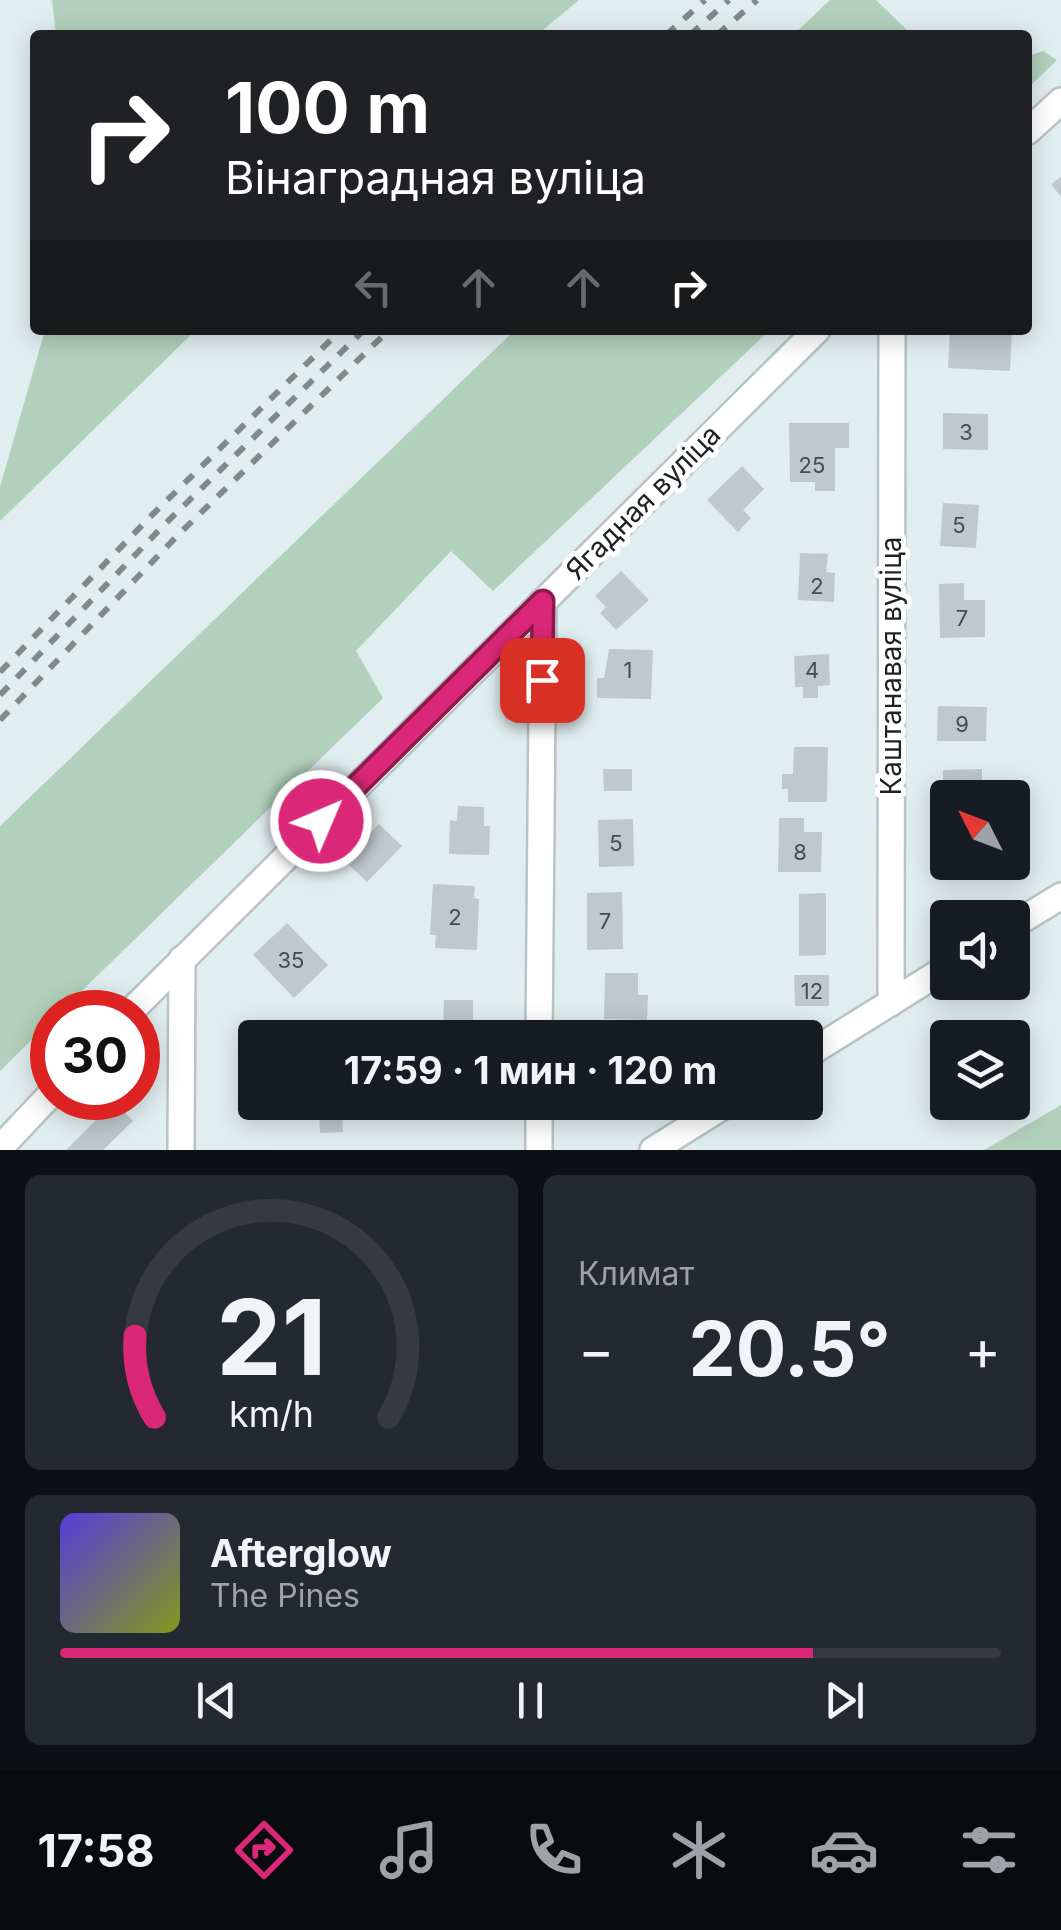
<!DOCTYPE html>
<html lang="ru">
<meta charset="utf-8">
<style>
:root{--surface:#171b24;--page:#242831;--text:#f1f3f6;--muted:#9ea1a6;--line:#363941;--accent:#db2777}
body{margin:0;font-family:Inter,sans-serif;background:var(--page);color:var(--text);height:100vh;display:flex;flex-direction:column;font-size:38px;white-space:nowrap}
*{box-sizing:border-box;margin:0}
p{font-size:32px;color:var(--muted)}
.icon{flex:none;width:55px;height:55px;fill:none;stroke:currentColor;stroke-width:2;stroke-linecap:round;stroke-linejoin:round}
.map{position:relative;height:1150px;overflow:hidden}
.details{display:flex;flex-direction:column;gap:25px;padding:25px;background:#0d0f14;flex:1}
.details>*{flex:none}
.banner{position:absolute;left:30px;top:30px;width:1002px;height:305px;border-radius:10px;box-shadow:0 5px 25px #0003;background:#202124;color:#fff;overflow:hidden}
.needle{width:65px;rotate:312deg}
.tools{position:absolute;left:930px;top:780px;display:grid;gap:20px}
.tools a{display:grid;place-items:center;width:100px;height:100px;border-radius:10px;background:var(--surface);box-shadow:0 5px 25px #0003;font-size:50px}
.speed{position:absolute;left:30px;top:990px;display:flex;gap:20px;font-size:50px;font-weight:700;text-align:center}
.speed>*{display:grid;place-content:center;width:130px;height:130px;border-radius:50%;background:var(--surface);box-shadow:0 5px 25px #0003;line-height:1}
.speed .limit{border:15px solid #d22;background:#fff;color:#111}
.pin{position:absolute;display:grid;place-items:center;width:85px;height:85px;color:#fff;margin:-42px;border-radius:20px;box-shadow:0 5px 15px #0006}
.me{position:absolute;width:110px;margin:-55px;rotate:45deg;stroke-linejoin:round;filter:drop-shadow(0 0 8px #0008)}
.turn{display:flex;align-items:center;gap:35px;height:210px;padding:0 30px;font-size:45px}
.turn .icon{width:130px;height:130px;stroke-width:2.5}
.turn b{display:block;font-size:70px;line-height:85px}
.lanes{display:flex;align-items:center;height:95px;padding:0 30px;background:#0003;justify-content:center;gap:50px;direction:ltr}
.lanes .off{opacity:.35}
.big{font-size:75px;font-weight:700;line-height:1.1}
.details .widget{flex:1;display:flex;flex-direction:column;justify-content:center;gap:15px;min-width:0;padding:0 35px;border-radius:15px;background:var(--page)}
.details .dial{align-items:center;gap:0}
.dial svg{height:260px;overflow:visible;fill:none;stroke:var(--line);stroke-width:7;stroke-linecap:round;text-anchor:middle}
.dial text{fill:var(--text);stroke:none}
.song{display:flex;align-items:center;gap:30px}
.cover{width:120px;height:120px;border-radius:15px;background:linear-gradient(135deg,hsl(250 70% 55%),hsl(70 70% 35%))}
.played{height:10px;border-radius:5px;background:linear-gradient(90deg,var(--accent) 80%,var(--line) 80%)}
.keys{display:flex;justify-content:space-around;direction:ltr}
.heat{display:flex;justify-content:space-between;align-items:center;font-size:55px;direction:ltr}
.details .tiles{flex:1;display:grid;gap:25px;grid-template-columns:1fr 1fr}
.widget:last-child{grid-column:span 2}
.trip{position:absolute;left:238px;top:1020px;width:585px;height:100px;border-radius:10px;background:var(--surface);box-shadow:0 5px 25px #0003;font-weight:700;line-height:100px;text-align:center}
.menu{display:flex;height:160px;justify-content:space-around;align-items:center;background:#090b0e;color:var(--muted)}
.menu .icon{width:70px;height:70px}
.menu .selected{color:var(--accent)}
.menu b{font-size:45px;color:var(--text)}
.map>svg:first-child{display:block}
.green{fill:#b2d1bc}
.building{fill:#bec8ce}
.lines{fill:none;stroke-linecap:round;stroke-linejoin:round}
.minor-casing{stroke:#b7c3c5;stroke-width:30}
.minor{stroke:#fff;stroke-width:25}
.rail{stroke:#81898b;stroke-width:6;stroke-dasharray:12 12;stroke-linecap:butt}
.route-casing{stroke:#8e194d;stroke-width:25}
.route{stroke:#db2777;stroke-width:18}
.labels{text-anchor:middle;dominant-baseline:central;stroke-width:10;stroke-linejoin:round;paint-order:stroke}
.number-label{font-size:22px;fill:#464c4e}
.street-label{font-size:28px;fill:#1e2223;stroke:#fff}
</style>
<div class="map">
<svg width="1061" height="1150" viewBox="0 0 1061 1150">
<rect width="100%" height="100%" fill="#e1eef0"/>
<path class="green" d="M52 0H579L537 35H56Z
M830 0H876L912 35H793Z
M1043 51 1057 60 1028 88V56Z
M45 330H196L0 521V487Z
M515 330H770L493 591 451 551 356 651 383 698 60 1012H52V1020L0 1071V826Z
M1061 1105V1150H984Z"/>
<path class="building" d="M1061 177V197L1051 184Z
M950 330H1012L1010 371 948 368Z
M943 413 988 414V450L943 449Z
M789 423H849V448H835V491H815V482H790Z
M742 466 764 489 743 510 751 518 738 532 707 500Z
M943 503 979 505 976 548 940 546Z
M800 553 828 554 826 572 835 573 834 602 798 600Z
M621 571 649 600 616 630 600 613 606 607 595 596Z
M964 583V600H985V637L940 638 939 584Z
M609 649 653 650 651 699 597 698V678H604Z
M829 654 830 685 818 686V698H803V687H795L794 656Z
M938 706 987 707 986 741H937Z
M794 747H828L827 802H788V789H782V774H793Z
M603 769H632V791H604Z
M982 769V798H948V820H943V770Z
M458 806 484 807V826H490L489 855 449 854 450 820 457 821Z
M779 818H804V832H822L821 872H778Z
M633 819 634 866 599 867 598 820Z
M379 824 402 846 367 882 344 860Z
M936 847H948V862H983V868L973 867V879H936Z
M433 884 475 886 474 898 479 899 477 950 435 948 436 935H430Z
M622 892 623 949 587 950V893Z
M826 893V955L799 956V894Z
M287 923 328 965 294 998 253 955Z
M605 973H638V995H648L647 1020 604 1019Z
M794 975H829V1006H795Z
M444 1000H473V1038H443Z
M242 1026 283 1028V1038H255V1074H240Z
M114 1102 133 1121 103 1150H66Z
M341 1102 343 1132 320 1133 319 1104Z
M419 1102H467V1119L419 1118Z
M588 1102H623L622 1111 588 1108Z"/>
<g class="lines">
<defs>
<path id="minor" d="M1028 131 1061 101
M1012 926 1061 896
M891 1003 892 330
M130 1012 817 330
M539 1038 543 601
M805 1056 948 967
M0 1148 52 1093
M181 1150 182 959
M539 1150V1102
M653 1150 730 1102"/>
</defs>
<use href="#minor" class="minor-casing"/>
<use href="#minor" class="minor"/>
<path class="rail" d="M666 35 705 0
M690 35 729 0
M717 35 757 0
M0 672 152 515 341 330
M0 695 166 523 364 330
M0 720 179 534 389 330"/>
</g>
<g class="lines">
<defs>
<path id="route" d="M321 821 543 601 542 680"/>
</defs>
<use href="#route" class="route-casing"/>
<use href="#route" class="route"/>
</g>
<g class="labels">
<g class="number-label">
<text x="966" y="432">3</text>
<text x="812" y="465">25</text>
<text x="959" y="525">5</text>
<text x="817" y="586">2</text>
<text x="962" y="618">7</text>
<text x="628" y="670">1</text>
<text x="812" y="670">4</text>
<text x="962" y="724">9</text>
<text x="616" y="843">5</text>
<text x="800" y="852">8</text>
<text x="455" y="917">2</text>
<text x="605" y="921">7</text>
<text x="291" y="960">35</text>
<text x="812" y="991">12</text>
</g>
<g class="street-label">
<text transform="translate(643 502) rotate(-45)">Ягадная вуліца</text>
<text transform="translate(891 666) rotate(-90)">Каштанавая вуліца</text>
</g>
</g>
</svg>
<div class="tools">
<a><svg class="needle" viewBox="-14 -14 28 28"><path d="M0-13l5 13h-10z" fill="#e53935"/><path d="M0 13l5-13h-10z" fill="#9ea1a6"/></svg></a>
<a><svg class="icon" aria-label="sound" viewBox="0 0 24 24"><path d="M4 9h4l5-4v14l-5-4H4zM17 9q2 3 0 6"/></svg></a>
<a><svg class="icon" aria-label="layers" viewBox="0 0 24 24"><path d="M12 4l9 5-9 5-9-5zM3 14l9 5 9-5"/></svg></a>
</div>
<div class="speed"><div class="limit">30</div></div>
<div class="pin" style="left:542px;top:680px;background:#d93025"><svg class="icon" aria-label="arrive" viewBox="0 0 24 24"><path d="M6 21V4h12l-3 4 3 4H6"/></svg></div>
<svg class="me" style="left:321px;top:821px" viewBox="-20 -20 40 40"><circle r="17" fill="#db2777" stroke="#fff" stroke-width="3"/><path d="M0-11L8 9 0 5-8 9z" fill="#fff"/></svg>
<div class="trip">17:59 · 1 мин · 120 m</div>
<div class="banner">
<div class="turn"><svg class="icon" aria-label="right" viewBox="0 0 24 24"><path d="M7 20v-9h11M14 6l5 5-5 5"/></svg><div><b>100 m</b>Вінаградная вуліца</div></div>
<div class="lanes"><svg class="icon off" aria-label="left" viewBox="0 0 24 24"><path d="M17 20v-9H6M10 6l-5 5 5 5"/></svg><svg class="icon off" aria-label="ahead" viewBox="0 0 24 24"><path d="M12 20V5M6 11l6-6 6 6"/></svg><svg class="icon off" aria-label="ahead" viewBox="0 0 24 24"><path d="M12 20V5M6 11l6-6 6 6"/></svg><svg class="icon" aria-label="right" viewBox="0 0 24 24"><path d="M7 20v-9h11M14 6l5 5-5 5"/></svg></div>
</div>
</div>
<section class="details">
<div class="tiles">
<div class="widget dial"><svg viewBox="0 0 100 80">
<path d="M14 69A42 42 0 1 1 86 69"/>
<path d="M14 69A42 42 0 0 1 8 44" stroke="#db2777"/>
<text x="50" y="56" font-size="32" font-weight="700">21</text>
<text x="50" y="72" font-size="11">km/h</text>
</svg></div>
<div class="widget"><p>Климат</p>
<div class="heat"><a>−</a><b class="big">20.5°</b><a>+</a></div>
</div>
<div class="widget">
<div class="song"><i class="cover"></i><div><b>Afterglow</b><p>The Pines</p></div></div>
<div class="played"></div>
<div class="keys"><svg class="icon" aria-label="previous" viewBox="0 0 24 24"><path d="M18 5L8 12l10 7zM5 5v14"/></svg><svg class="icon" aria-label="pause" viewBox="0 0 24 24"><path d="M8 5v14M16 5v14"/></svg><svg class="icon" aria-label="next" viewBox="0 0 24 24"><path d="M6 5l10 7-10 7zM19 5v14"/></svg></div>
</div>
</div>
</section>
<nav class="menu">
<b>17:58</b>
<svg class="icon selected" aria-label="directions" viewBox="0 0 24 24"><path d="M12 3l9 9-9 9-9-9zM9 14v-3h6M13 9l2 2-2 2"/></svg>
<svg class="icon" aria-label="music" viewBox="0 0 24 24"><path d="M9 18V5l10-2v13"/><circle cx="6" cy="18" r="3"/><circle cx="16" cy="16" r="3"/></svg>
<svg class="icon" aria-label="phone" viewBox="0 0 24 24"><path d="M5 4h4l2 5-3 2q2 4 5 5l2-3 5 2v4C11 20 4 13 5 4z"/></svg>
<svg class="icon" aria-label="climate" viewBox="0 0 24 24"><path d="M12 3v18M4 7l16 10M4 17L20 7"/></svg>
<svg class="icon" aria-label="car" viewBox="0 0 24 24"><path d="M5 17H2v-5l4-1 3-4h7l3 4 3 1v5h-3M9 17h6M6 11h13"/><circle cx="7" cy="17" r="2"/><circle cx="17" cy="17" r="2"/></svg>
<svg class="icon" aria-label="filters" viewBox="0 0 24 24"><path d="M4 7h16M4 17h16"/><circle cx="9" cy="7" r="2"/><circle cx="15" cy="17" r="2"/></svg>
</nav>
